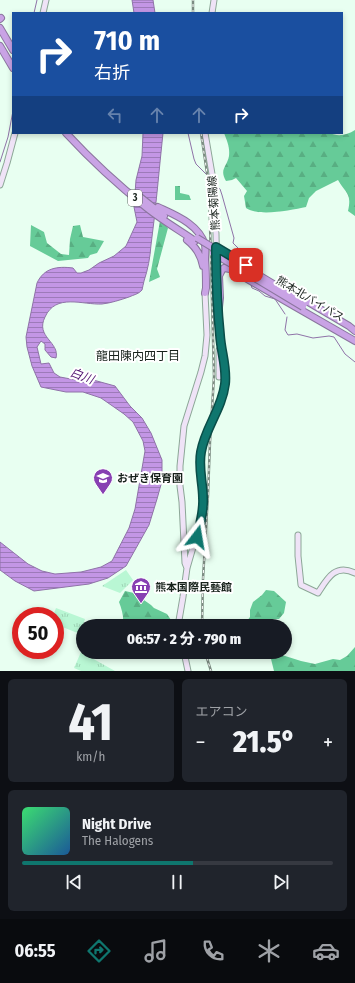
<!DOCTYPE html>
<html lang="ja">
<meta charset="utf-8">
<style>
:root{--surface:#171b24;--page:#20242c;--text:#f1f3f6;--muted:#9ea1a6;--line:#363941;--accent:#0f766e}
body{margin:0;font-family:"Fira Sans Condensed","Noto Sans JP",sans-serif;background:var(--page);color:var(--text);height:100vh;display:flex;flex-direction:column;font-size:15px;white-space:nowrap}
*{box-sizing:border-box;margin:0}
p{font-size:13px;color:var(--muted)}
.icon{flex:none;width:22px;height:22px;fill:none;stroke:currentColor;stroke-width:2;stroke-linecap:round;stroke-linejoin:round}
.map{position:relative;height:671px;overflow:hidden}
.side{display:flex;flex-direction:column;gap:8px;padding:8px;background:#0d0f14;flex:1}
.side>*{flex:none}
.banner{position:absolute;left:12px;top:12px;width:331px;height:122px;border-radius:0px;box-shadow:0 2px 6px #0003;background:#1a4fa0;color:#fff;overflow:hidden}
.speed{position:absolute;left:12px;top:607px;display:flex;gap:8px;font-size:20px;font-weight:700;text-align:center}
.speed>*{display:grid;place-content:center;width:52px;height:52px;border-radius:50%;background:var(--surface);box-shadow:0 2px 6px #0003;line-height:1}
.speed .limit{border:6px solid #d22;background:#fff;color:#111}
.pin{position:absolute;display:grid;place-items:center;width:34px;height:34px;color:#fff;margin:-17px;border-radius:8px;box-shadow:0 2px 6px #0006}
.me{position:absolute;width:44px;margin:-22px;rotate:14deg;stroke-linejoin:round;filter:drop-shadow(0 0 3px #0008)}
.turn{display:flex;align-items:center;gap:14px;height:84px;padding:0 16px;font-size:18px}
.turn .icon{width:52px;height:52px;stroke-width:2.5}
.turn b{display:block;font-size:28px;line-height:34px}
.lanes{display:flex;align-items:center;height:38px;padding:0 16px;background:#0003;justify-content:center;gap:20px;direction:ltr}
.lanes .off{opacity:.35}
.big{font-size:30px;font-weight:800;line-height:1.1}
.side .card{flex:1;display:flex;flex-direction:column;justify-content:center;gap:6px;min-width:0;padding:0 14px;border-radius:6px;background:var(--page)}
.side .dial{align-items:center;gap:0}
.dial b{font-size:52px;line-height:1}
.song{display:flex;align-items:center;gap:12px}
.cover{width:48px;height:48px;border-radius:6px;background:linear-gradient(135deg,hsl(140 70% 55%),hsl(210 70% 35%))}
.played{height:4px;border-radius:2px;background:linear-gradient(90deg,var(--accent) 55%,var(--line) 55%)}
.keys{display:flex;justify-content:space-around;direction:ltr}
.heat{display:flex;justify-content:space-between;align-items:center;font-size:22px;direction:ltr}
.side .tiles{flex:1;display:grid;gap:8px;grid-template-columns:1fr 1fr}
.card:last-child{grid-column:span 2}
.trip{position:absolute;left:76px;top:619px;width:216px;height:40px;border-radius:20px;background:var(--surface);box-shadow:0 2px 6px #0003;font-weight:800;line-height:40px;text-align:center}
.menu{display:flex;height:64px;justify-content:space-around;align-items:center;background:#090b0e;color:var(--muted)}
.menu .icon{width:28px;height:28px}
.menu .on{color:var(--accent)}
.menu b{font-size:18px;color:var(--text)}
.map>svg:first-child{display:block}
.grass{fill:url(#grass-tufts)}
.forest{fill:url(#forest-firs)}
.water{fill:url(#water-rules);stroke:#8f73a8}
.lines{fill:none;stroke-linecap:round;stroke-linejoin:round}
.stream{stroke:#8f73a8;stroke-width:1}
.secondary-casing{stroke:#8ca797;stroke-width:7}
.highway-casing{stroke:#8b769e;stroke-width:8}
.secondary{stroke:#efe3f7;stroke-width:5}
.highway{stroke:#c9a3e5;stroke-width:6}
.rail-casing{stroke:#7c8c82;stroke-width:2.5}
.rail{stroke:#fff;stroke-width:1;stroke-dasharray:3;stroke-linecap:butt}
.secondary-bridge-casing{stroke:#8ca797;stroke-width:7;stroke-linecap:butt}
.highway-bridge-casing{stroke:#8b769e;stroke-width:8;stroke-linecap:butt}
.secondary-bridge{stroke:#efe3f7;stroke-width:5}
.highway-bridge{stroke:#c9a3e5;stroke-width:6}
.route-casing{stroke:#0a4d48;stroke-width:10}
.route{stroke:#0f766e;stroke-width:7}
.labels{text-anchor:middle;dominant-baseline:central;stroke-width:4;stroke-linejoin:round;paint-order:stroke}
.shield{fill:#fff;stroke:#5d645f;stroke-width:1}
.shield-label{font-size:10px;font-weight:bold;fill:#17211b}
.street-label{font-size:11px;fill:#17211b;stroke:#fff}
.poi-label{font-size:11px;font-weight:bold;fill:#17211b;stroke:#fff;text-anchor:start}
.neighbourhood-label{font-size:12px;fill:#17211b;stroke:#fff}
.water-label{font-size:12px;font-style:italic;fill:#511471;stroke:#fff}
</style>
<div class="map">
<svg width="355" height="671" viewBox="0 0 355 671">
<defs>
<pattern id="grass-tufts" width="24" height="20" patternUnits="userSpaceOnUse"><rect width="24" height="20" fill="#b9f7d4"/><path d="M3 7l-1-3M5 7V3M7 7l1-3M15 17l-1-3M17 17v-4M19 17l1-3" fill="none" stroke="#9ed3b5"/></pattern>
<pattern id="forest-firs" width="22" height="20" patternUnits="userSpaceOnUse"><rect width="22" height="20" fill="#66cb98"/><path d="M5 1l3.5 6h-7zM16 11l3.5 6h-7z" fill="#58ae82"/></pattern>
<pattern id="water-rules" width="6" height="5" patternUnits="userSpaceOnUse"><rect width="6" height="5" fill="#c396e5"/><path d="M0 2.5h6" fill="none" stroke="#9d7ab9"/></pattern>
</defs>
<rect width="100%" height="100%" fill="#e8fff1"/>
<path class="grass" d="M126 570 133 580 120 593 102 586Z
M56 608 85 619 80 634 55 624V616H53Z
M81 652 115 671H81L74 668Z"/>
<path class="forest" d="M355 130V216L348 211C352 193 346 194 338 180L316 191 309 198 306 207C291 210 259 217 246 208L244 196 247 191 236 178 232 180 226 181C219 169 227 167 229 156 230 147 227 141 224 133H330C338 137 347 135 355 130Z
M175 186H180V193L189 195 191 200H175Z
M160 221 168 228 157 269 160 277 149 282Z
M31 225 44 232 47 243 61 254 69 255 70 239 73 226 80 225 83 237 104 241 97 253 90 255 88 258 58 261 30 246Z
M266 590 274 591 286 602 284 613 279 619H274L262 626H243L250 617V610L253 602 262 595Z
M125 591 134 593 151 605 154 608 167 614 171 620 173 626H123C124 617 122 610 119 602Z
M355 647V671H274L270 655H282L301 661 315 664 333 659 340 660 347 656Z"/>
<path class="water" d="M132 0H153L155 13H134Z
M143 133H163C159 170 156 208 151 245 150 258 148 269 144 281 143 284 143 287 142 290 139 294 133 295 129 297 120 300 111 303 102 304 82 305 56 293 45 317 35 337 60 342 56 358L51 357 45 350V344L41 341 37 347 41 364 49 363 54 373 60 377 76 380 86 378 115 386 130 406 142 418 151 433 162 460V481L157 499 149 525 126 566 108 578 89 584 34 591 15 581 0 570V542L28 564 42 571 55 574 81 572 101 567 112 561 129 528 135 509 145 451 143 441 133 422 124 414 101 398 83 392H66L41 387 32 366 27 347 26 337 37 283C44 268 57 266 73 268L77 273H81L89 270 99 263 114 256 126 246 137 222 134 207 136 180 142 156Z"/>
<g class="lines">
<path class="stream" d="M34 13 37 0
M188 133 194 159 196 164 211 179
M0 162 8 137 13 111
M215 184 220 189 222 195 234 238 233 243 245 255
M251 285 252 288 259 291 265 296 275 299 285 314
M287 317 285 330 288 335 297 334 313 338 329 336 334 337 345 354 355 362"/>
<defs>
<path id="secondary" d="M43 13 46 0
M212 13 214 0
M205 133 212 174 216 234 217 280
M0 185 7 163 15 133
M218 312 220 339 225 371
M219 377V350
M298 535V556L301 585 318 593C327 579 335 563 355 573
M187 568 185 563 182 502 180 486V466L184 426 201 372 205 356 207 335 205 293
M178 626 183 597 187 568 198 530 203 510 204 499 201 474
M184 652 188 671"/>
<path id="highway" d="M0 19 1 18
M0 28 13 50
M0 46 13 68
M66 133C91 160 118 185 147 208 162 220 179 230 195 241
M140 197 164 216
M158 207C175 215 199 224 205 245 206 249 205 255 205 260 206 269 206 279 206 288L205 293
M187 240C196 247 201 255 203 266
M298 296 349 326 355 331
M218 316 220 298 219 276 222 270 224 268 230 269 294 306 355 341"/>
</defs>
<use href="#secondary" class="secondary-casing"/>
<use href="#highway" class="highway-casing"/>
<use href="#secondary" class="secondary"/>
<use href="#highway" class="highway"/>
<defs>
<path id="rail" d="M193 13V0
M201 133 209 186 214 376 210 442 208 495 203 579 202 626
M205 652 211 671"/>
</defs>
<use href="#rail" class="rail-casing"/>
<use href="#rail" class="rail"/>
<defs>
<path id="secondary-bridge" d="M201 474C201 463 200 453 203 443 207 429 215 418 220 405 224 394 226 382 225 371"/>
<path id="highway-bridge" d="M197 238 305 303
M213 253 303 307"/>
</defs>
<use href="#secondary-bridge" class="secondary-bridge-casing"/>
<use href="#highway-bridge" class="highway-bridge-casing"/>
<use href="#secondary-bridge" class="secondary-bridge"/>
<use href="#highway-bridge" class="highway-bridge"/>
</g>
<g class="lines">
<defs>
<path id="route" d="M197 537C200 524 204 511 203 498 203 483 198 468 201 452 205 428 222 409 225 384 227 367 221 352 220 335 217 306 216 276 216 247L246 265"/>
</defs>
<use href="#route" class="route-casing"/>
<use href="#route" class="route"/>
</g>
<defs>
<symbol id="school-pin" viewBox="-11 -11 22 30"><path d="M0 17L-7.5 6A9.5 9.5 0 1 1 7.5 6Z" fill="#8740b2" stroke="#fff"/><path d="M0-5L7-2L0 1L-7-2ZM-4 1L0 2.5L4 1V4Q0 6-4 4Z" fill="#fff"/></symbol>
<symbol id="museum-pin" viewBox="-11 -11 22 30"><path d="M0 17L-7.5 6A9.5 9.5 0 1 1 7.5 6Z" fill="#8740b2" stroke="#fff"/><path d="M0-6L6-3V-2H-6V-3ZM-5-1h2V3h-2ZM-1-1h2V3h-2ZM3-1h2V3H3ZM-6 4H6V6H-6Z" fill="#fff"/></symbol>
</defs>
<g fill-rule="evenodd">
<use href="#school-pin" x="92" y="467" width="22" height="30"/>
<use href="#museum-pin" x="130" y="576" width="22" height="30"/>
</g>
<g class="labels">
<rect class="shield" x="128" y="190" width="14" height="16" rx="3"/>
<g class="shield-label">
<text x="135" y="198">3</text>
</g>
<g class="street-label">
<text transform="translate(214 203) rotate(-94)">熊本菊陽線</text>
<text transform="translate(310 299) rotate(31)">熊本北バイパス</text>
</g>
<g class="poi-label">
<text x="117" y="478">おぜき保育園</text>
<text x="155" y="587">熊本国際民藝館</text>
</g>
<g class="neighbourhood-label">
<text x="138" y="356">龍田陳内四丁目</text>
</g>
<g class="water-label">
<text transform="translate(82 376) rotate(21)">白川</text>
</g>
</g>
</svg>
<div class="speed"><div class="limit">50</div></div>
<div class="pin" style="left:246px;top:265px;background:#d93025"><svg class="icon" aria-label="arrive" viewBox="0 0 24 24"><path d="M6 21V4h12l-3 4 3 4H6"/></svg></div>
<svg class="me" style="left:197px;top:537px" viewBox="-20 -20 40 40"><path d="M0-17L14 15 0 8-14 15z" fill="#0f766e" stroke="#fff" stroke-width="4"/></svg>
<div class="trip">06:57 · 2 分 · 790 m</div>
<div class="banner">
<div class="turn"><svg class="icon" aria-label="right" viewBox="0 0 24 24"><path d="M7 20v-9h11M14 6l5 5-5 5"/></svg><div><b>710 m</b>右折</div></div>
<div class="lanes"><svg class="icon off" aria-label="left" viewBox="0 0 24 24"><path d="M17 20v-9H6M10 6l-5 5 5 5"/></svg><svg class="icon off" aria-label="ahead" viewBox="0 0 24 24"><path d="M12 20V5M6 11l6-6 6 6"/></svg><svg class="icon off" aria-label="ahead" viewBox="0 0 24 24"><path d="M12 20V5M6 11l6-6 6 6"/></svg><svg class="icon" aria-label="right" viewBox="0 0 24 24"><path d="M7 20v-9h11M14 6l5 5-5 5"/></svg></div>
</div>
</div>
<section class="side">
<div class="tiles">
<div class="card dial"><b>41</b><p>km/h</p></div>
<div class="card"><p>エアコン</p>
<div class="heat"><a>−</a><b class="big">21.5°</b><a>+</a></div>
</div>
<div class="card">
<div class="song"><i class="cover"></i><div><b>Night Drive</b><p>The Halogens</p></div></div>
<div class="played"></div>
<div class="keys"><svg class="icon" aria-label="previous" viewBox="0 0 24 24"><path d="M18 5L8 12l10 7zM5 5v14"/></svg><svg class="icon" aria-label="pause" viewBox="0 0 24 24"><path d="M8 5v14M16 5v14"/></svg><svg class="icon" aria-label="next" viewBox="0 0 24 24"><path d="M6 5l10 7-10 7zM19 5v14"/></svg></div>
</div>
</div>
</section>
<nav class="menu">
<b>06:55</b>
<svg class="icon on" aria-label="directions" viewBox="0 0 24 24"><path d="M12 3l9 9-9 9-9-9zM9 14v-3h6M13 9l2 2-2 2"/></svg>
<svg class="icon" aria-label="music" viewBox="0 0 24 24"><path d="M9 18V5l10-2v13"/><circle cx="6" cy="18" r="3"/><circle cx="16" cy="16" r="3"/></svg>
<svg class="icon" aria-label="phone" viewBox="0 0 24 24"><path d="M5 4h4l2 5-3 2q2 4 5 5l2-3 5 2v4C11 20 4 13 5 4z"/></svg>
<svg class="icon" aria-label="climate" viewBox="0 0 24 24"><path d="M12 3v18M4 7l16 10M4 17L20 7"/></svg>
<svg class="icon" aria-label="car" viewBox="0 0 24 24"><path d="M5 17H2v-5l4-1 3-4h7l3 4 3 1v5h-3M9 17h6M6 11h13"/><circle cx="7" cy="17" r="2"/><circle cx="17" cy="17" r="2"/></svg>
</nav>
